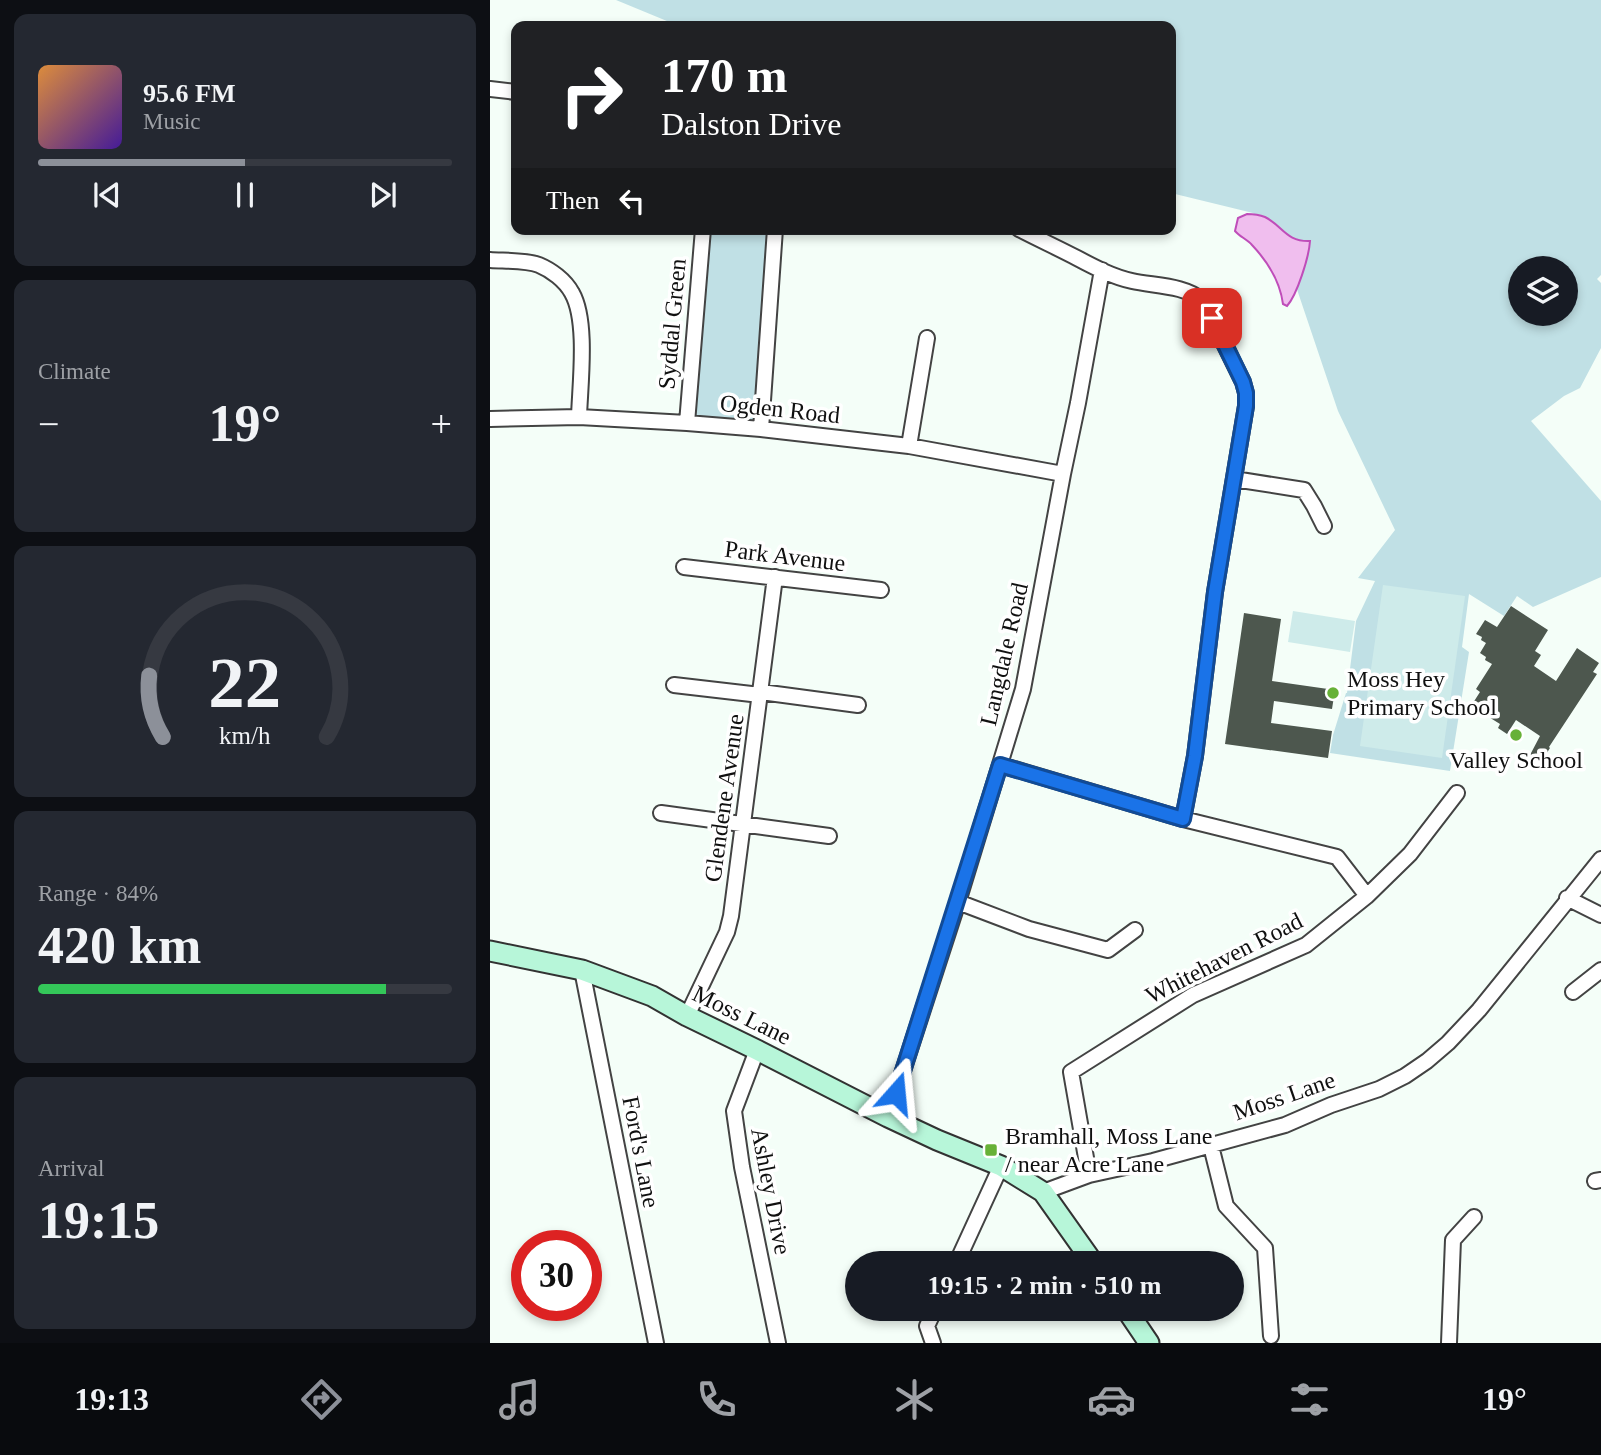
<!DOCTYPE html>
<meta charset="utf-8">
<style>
:root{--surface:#171b24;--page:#242831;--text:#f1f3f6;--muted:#9ea1a6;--line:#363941;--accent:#8c9099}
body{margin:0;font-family:"Times New Roman",serif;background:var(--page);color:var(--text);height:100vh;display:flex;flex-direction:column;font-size:26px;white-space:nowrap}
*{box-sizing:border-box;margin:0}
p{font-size:23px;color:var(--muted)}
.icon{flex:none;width:38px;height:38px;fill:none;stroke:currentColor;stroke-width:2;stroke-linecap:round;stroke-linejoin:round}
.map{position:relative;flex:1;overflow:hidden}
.side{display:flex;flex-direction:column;gap:14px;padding:14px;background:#0d0f14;width:490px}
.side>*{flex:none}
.hud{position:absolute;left:21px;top:21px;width:665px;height:214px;border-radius:14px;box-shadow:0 4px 10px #0003;background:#202124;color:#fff;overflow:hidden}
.tools{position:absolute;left:1018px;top:256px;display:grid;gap:14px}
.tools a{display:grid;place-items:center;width:70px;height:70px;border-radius:50%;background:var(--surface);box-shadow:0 4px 10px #0003;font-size:35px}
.speed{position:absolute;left:21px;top:1230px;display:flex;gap:14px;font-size:35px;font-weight:700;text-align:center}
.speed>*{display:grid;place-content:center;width:91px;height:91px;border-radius:50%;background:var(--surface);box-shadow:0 4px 10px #0003;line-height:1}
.speed .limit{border:10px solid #d22;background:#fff;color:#111}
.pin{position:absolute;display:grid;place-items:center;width:60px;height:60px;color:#fff;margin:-30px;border-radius:14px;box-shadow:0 4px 10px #0006}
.me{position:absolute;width:77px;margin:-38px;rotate:18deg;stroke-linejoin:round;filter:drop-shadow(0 0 5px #0008)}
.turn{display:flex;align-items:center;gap:24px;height:147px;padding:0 35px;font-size:32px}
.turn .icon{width:91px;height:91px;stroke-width:2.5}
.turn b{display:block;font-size:49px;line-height:60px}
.then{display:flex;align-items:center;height:66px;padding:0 35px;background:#0003;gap:14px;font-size:26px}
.big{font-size:52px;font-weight:700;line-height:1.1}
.side .card{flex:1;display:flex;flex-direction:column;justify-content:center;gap:10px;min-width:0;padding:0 24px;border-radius:14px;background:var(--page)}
.side .dial{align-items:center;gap:0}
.dial svg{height:182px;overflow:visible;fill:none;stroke:var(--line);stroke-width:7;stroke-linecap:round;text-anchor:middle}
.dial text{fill:var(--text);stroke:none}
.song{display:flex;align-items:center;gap:21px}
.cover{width:84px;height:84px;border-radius:10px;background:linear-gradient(135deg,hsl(30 70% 55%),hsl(260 70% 35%))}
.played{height:7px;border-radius:4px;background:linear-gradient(90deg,var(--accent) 50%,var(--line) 50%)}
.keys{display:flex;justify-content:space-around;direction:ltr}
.heat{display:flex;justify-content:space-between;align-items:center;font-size:38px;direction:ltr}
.charge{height:10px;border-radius:5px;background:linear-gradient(90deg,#34c759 84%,var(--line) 0)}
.trip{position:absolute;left:355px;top:1251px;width:399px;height:70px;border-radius:35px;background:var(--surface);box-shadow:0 4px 10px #0003;font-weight:700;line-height:70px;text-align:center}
.dock{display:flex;height:112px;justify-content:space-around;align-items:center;background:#090b0e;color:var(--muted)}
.dock .icon{width:49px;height:49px}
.dock .selected{color:var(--accent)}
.dock b{font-size:32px;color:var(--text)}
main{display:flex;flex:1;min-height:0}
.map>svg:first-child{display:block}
.green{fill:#c0e0e5;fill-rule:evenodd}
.pitch{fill:#ceebea}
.water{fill:#f0beee;stroke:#bf4db9;stroke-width:2}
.building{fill:#4d574e}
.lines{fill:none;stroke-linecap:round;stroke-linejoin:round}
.street-casing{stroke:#434343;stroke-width:18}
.secondary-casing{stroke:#323232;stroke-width:23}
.street{stroke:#fff;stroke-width:14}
.secondary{stroke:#b7f6d9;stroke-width:19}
.route-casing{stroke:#114b97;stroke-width:18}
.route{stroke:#1a73e8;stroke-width:12}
.poi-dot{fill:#67b137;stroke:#fff;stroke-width:2.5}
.labels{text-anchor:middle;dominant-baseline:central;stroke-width:7;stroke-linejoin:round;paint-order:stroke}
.street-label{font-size:24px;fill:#101010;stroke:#fff}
.poi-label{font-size:24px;fill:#101010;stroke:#fff;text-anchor:start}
</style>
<main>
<section class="side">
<div class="card">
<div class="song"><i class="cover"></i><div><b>95.6 FM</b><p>Music</p></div></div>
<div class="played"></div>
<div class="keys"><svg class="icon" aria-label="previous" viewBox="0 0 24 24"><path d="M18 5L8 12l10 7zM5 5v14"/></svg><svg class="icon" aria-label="pause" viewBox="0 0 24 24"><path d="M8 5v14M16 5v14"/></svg><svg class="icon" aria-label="next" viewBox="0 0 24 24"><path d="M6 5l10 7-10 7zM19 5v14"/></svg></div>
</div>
<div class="card"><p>Climate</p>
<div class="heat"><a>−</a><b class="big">19°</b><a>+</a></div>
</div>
<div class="card dial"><svg viewBox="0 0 100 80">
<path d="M14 69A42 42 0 1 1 86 69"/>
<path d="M14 69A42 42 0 0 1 8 42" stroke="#8c9099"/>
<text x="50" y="56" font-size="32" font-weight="700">22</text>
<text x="50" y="72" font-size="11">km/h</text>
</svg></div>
<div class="card"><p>Range · 84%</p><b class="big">420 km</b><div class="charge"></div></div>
<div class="card"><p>Arrival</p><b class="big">19:15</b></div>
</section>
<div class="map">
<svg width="1111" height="1343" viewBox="0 0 1111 1343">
<rect width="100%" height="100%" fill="#f4fef8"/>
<path class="green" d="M126 0H1111V275L1107 279 1111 283V348L1090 388 1074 396 1041 421 1111 501V577L1043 607 1027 596 1014 616 979 594 972 647 979 652 960 771 840 753 843 735 856 693H857L866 621 885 581 868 578 905 530 848 411 790 239 763 213 681 193V26H189ZM1031 268H1076V313H1031Z
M213 229H285L271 429 197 423Z"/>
<path class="pitch" d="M893 585 975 596 952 758 870 746Z
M803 611 865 621 860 652 798 642Z"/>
<path class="water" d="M757 214C763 214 770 215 775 217 793 226 796 242 820 241 819 257 807 295 797 306L793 304C790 281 778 262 762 245 757 239 750 237 745 231L748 218Z"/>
<path class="building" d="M1021 606 1058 630 1045 651 1051 655 1044 666 1066 681 1087 648 1109 663 1103 672 1107 674 1059 747 1060 748 1051 762 1040 755 1050 736 1026 720 1017 734 1008 728 1010 724 981 706 990 692 986 689 1002 664 995 660 996 657 990 653 996 643 991 640 992 637 986 634 995 620 1007 627Z
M754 613 791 619 782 681 845 690 842 709 784 701 781 723 842 731 838 758 735 744Z"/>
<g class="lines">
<defs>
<path id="street" d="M0 89 26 92
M529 229C548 239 568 248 587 258 604 267 623 277 642 281 665 286 695 285 713 301L753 382 756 393V406L725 592 705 756 693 819
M0 260C14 261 37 260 49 265 61 270 75 280 82 293 98 321 90 384 89 417
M0 419 89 417 197 423 271 429 419 446 573 474
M197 423 213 229
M271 429 285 229
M419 446 437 338
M744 479 814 490 824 506 834 526
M194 567 391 590
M184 685 270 695
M271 692 368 705
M511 765 693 819 847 857 877 896
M171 813 339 836
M1077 898 1111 915
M468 902 539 929 618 950 645 930
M92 970 166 1343
M1083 992 1111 970
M197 1016 237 932 241 916 285 577
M267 1050 244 1111 252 1167 288 1343
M398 1117 468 902 533 689 573 474 588 403 612 270
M721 1146 736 1206 775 1248 781 1336
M599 1175 581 1072 703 995 816 945 877 896 920 854 967 793
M1105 1181 1111 1180
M553 1192 599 1175 663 1161 795 1125 841 1105 889 1089 915 1076 937 1061 958 1043 989 1010 1111 859
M466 1264 511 1166
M443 1343 437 1326 445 1309
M959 1343 963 1240 984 1217"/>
<path id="secondary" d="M0 951 92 970 162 996 197 1016 267 1050 398 1117 447 1140 511 1166 553 1192 604 1264
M636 1309 659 1343"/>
</defs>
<use href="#street" class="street-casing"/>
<use href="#secondary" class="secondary-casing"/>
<use href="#street" class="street"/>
<use href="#secondary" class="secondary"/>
</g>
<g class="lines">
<defs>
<path id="route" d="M406 1093 510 765 693 819 705 756 725 592 756 406V393L753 382 722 318"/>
</defs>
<use href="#route" class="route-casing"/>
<use href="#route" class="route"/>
</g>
<g class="poi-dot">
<circle cx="843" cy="693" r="7"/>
<circle cx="1026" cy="735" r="7"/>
<rect x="494" y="1143" width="14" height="14" rx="3.5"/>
</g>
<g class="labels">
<g class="street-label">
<text transform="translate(182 324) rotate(-85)">Syddal Green</text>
<text transform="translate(290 409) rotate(6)">Ogden Road</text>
<text transform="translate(295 556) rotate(7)">Park Avenue</text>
<text transform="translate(514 654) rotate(-77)">Langdale Road</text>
<text transform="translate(234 798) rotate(-82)">Glendene Avenue</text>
<text transform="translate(734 958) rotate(-27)">Whitehaven Road</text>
<text transform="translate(252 1015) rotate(26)">Moss Lane</text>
<text transform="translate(794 1096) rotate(-19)">Moss Lane</text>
<text transform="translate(151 1152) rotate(79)">Ford's Lane</text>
<text transform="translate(281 1191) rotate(79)">Ashley Drive</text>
</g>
<g class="poi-label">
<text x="857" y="679">Moss Hey<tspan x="857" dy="28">Primary School</tspan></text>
<text x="1026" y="760" text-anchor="middle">Valley School</text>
<text x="515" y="1136">Bramhall, Moss Lane<tspan x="515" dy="28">/ near Acre Lane</tspan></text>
</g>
</g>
</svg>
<div class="tools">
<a><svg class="icon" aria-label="layers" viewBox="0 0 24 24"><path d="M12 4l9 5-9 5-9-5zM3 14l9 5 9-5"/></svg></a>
</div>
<div class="speed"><div class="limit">30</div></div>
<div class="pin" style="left:722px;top:318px;background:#d93025"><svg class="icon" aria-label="arrive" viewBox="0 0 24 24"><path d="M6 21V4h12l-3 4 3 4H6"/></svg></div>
<svg class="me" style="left:406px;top:1093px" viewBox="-20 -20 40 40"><path d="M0-17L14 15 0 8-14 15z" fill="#1a73e8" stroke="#fff" stroke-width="4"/></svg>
<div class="trip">19:15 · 2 min · 510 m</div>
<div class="hud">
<div class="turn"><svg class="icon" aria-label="right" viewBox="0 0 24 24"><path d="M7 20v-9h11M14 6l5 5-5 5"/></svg><div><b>170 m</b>Dalston Drive</div></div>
<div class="then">Then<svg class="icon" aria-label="left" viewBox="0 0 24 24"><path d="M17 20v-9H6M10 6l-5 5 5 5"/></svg></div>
</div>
</div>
</main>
<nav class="dock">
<b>19:13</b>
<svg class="icon selected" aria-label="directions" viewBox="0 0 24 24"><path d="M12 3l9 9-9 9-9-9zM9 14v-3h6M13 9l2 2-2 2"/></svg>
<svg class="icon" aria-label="music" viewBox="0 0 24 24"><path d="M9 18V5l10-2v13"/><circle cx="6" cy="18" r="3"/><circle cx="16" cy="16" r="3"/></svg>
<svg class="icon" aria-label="phone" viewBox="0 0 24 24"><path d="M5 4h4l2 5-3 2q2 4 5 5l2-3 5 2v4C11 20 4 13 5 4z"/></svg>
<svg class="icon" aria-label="climate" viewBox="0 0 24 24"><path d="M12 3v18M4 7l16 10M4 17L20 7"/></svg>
<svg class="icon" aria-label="car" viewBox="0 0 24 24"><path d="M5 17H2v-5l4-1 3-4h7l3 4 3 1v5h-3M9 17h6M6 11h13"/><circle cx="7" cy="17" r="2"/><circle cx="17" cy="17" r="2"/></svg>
<svg class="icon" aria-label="filters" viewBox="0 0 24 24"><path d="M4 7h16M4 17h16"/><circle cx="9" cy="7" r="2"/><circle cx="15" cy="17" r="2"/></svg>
<b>19°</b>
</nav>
